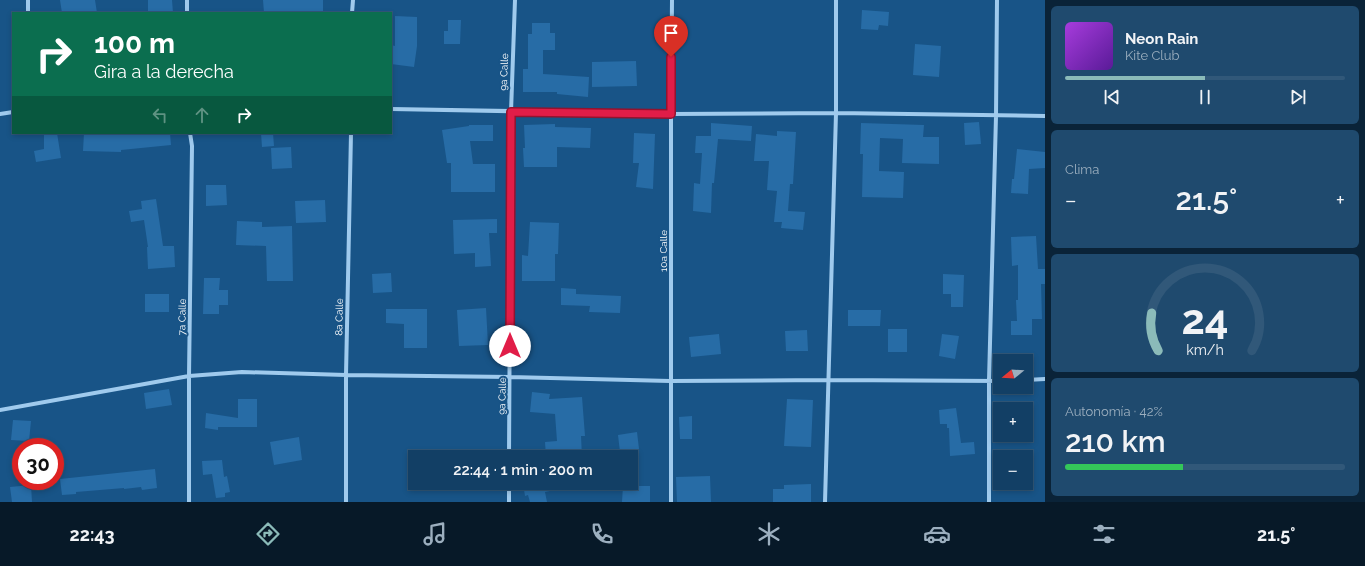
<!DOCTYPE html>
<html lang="es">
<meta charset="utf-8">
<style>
:root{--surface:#123f65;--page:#1f4a6e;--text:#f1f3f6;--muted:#9cafbf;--line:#315879;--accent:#8bbbb9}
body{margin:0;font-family:Raleway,sans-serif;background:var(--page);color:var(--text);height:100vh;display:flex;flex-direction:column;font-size:15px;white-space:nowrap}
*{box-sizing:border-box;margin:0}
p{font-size:13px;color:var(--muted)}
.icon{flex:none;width:22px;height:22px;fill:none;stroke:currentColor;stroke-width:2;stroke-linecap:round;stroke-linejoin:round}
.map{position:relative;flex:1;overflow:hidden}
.side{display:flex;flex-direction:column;gap:6px;padding:6px;background:#0a2338;width:320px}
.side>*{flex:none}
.guide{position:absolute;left:12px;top:12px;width:380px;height:122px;border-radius:0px;box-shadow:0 2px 6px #0003,0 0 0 1px var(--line);background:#0b6e4f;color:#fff;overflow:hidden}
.needle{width:26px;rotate:252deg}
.tools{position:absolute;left:993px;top:354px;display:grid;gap:8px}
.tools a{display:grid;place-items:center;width:40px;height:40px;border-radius:0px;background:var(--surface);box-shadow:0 2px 6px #0003,0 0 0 1px var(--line);font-size:20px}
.speed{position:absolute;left:12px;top:438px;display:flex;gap:8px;font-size:20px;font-weight:700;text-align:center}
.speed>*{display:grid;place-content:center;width:52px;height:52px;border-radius:50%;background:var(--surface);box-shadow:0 2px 6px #0003,0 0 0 1px var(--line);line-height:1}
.speed .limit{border:6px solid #d22;background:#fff;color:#111}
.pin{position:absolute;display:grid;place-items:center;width:34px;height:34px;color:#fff;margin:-41px -17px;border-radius:50% 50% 50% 0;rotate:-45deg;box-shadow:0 0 4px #0007}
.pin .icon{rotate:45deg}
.me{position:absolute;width:44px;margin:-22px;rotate:0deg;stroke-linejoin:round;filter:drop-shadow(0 0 3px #0008)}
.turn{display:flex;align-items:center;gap:14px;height:84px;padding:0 16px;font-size:18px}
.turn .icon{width:52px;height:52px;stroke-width:2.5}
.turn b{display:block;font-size:28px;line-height:34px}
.lanes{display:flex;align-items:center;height:38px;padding:0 16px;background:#0003;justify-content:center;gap:20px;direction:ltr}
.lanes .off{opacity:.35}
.big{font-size:30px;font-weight:600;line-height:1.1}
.side .card{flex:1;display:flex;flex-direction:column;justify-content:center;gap:6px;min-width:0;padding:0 14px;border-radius:6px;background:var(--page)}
.side .dial{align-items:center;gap:0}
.dial svg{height:104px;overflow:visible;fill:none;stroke:var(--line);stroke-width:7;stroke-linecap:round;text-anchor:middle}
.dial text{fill:var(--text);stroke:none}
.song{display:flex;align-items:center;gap:12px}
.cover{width:48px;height:48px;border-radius:6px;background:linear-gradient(135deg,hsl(280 70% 55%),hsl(270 70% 35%))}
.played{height:4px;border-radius:2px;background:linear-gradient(90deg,var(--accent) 50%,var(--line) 50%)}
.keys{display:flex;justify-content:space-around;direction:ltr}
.heat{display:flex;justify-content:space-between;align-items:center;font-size:22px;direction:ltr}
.charge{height:6px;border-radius:3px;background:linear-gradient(90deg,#34c759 42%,var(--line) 0)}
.trip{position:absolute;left:408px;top:450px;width:230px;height:40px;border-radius:0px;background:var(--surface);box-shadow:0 2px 6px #0003,0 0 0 1px var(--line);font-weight:600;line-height:40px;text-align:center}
.tab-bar{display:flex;height:64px;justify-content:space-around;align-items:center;background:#071928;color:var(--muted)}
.tab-bar .icon{width:28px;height:28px}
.tab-bar .on{color:var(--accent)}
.tab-bar b{font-size:18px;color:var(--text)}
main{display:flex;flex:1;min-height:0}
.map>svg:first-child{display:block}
.building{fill:#276ca6}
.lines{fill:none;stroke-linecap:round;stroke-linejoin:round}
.minor{stroke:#9fcaed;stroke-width:4}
.route-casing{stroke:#92132f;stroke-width:10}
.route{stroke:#e11d48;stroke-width:7}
.labels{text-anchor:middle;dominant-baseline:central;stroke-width:4;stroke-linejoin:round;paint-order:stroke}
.street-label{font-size:10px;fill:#fff;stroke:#185487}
</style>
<main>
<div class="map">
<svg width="1045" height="502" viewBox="0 0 1045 502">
<rect width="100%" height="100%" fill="#185487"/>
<path class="building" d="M60 0H95L97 13H62Z
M148 0H172L173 13H148Z
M263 0H323V13H264Z
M862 10 889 12 888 26 879 25 878 30 861 29Z
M395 16 417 17V46L414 67 391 64V45L395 46Z
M448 20H461L460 44H444V31H448Z
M532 23H550V33H555V50H543V74L589 77 588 97 557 94V92H523V69H528V34H532Z
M915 44 941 46 939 77 913 75Z
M636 61 637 86 592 87V62Z
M979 122 981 144 965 145 964 123Z
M711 123 752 126 751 141 718 139 714 183H712L711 213 693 211 694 183 700 184 702 153H695L696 136H711Z
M861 123 924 125 923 137H939V164L902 163 903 139 880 138 879 171 904 172 903 198 862 197 863 154H860Z
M555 124V127L591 128 590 148 557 147V167H524L523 148H525L524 125Z
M469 125H493V141H470L473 164H495V192H451V163H447L442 130 469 126Z
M777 131 796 132 793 184H790L788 211 805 212 803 230 781 228 782 222H774L777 191 767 190 769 161H754L756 134 777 136Z
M44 133H57L61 158 36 162 34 151 44 149Z
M84 133H170L171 145 121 150V152L83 151Z
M261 133H273L274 146 262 147Z
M634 133 655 134 653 189 636 187 639 163H633Z
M291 147 292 168 272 169 271 148Z
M1017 149 1045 152V168L1029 169 1028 194 1011 193 1012 179H1014Z
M206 185H226L227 205 206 206Z
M156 199 163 246H174L175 267 148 269 147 247H148L144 220 131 222 129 211 142 209 141 201Z
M325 200 326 222 296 223 295 201Z
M497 219V233H489L491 266 475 267V253L454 254 453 220Z
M237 221 262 222V227L292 226 293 281H267L266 246 236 245Z
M530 222 559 223 558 254H555V281H522V255L528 256Z
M1036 236 1038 269H1045V284H1041L1042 319H1032V335H1011V321H1017L1016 300H1018V265L1012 266 1011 237Z
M391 273 392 292 373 293 372 274Z
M943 274 964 275 963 307H951V294H943Z
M204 278H220L219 290H228V305H219V314H203Z
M561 288 576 289V294L621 296 620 313 589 312 590 306 561 305Z
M145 294H169V312H145Z
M486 308 488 345 459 346 457 310Z
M386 309H427V348H404V324L386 323Z
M848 310H881L880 326H848Z
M888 329H907V352H888Z
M807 330 808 351H786L785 331Z
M719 334 721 354 691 357 689 337Z
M942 334 959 336 955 359 939 356Z
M169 389 172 405 146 409 144 393Z
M532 392 550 394 549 399 582 397 585 436H581L582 457H546L545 442 557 441 555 414 530 412Z
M238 399H257V427H218V430L205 428 206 413 238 418Z
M787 399 813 400 811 447 784 446Z
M956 408 961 443 974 442 975 454 950 456 949 428H947V424H940L939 410Z
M692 416V439H680L679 417Z
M13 420 31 421 29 441 11 440Z
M637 432 639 449 620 452 618 435Z
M299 437 302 460 274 465 270 442Z
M222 460 224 477 227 476 230 492 225 493V497L216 498 212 474 203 475 202 461Z
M155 469 157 488 142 490 141 487 124 489V488L76 492V494L62 495 60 479Z
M710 476 711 502H677L676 477Z
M523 483H559V489L545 492 547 502H530L528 495 525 496Z
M811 484V502H773V489H784V485Z
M31 485 32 502H12L10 487Z
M623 486H650V502H622Z"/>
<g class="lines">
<path class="minor" d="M28 13V0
M187 13V0
M352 13 353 0
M391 109 671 114 836 113 1045 116
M0 114 13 112
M1026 380 1045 379
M0 410 189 376 242 372 346 375 510 377 670 381 830 380 1000 381
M509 457 511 112 515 0
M189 502V376L192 146 190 133
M346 502V375L351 133
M509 502V483
M671 502V114L672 0
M825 502 836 113V0
M989 502V381L996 116 997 0"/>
</g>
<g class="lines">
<defs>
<path id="route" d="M510 346 511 112 671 114V57"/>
</defs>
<use href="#route" class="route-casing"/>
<use href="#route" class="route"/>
</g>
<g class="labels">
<g class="street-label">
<text transform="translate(504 72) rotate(-88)">9a Calle</text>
<text transform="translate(663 251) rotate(-90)">10a Calle</text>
<text transform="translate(182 317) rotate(-89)">7a Calle</text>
<text transform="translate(339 317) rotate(-89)">8a Calle</text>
<text transform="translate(502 396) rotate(-89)">9a Calle</text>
</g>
</g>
</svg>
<div class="tools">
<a><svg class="needle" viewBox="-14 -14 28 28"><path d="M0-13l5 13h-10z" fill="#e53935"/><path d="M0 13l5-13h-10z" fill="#9cafbf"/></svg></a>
<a>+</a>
<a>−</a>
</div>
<div class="speed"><div class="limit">30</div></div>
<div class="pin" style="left:671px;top:57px;background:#d93025"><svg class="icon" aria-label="arrive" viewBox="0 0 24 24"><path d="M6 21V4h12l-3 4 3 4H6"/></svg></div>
<svg class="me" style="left:510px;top:346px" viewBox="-20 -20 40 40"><circle r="19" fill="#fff"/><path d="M0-13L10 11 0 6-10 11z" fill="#e11d48"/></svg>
<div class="trip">22:44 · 1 min · 200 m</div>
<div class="guide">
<div class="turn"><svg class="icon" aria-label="right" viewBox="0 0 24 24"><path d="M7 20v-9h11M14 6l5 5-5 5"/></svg><div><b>100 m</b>Gira a la derecha</div></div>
<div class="lanes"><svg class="icon off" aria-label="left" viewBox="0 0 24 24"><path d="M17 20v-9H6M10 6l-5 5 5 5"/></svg><svg class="icon off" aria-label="ahead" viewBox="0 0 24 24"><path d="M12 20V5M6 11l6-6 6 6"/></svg><svg class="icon" aria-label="right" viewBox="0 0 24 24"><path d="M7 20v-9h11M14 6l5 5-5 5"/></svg></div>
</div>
</div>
<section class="side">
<div class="card">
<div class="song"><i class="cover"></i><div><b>Neon Rain</b><p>Kite Club</p></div></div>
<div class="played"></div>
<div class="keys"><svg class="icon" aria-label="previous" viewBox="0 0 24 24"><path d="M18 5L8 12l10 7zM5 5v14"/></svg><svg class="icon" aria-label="pause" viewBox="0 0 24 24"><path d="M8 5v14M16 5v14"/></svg><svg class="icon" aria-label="next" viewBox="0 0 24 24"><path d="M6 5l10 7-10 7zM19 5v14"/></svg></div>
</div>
<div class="card"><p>Clima</p>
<div class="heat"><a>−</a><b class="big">21.5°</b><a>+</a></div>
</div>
<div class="card dial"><svg viewBox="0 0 100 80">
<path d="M14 69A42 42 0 1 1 86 69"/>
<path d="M14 69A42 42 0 0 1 9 40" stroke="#8bbbb9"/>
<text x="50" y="56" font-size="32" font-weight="700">24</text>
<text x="50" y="72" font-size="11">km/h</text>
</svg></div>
<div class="card"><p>Autonomía · 42%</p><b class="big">210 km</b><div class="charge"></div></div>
</section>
</main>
<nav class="tab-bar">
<b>22:43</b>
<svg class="icon on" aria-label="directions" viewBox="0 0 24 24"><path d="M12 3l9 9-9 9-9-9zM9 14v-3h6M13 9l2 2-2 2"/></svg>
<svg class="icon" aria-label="music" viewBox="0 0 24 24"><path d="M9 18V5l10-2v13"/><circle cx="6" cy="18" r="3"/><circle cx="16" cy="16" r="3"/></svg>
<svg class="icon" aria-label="phone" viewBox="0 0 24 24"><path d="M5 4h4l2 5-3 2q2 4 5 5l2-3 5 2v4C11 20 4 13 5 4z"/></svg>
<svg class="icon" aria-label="climate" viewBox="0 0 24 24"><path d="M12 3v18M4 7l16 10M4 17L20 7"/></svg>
<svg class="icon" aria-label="car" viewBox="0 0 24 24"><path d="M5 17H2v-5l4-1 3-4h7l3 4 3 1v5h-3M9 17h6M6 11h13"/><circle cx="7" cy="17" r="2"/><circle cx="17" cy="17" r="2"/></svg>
<svg class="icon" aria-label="filters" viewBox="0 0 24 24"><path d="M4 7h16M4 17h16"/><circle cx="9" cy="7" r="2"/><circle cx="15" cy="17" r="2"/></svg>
<b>21.5°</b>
</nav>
